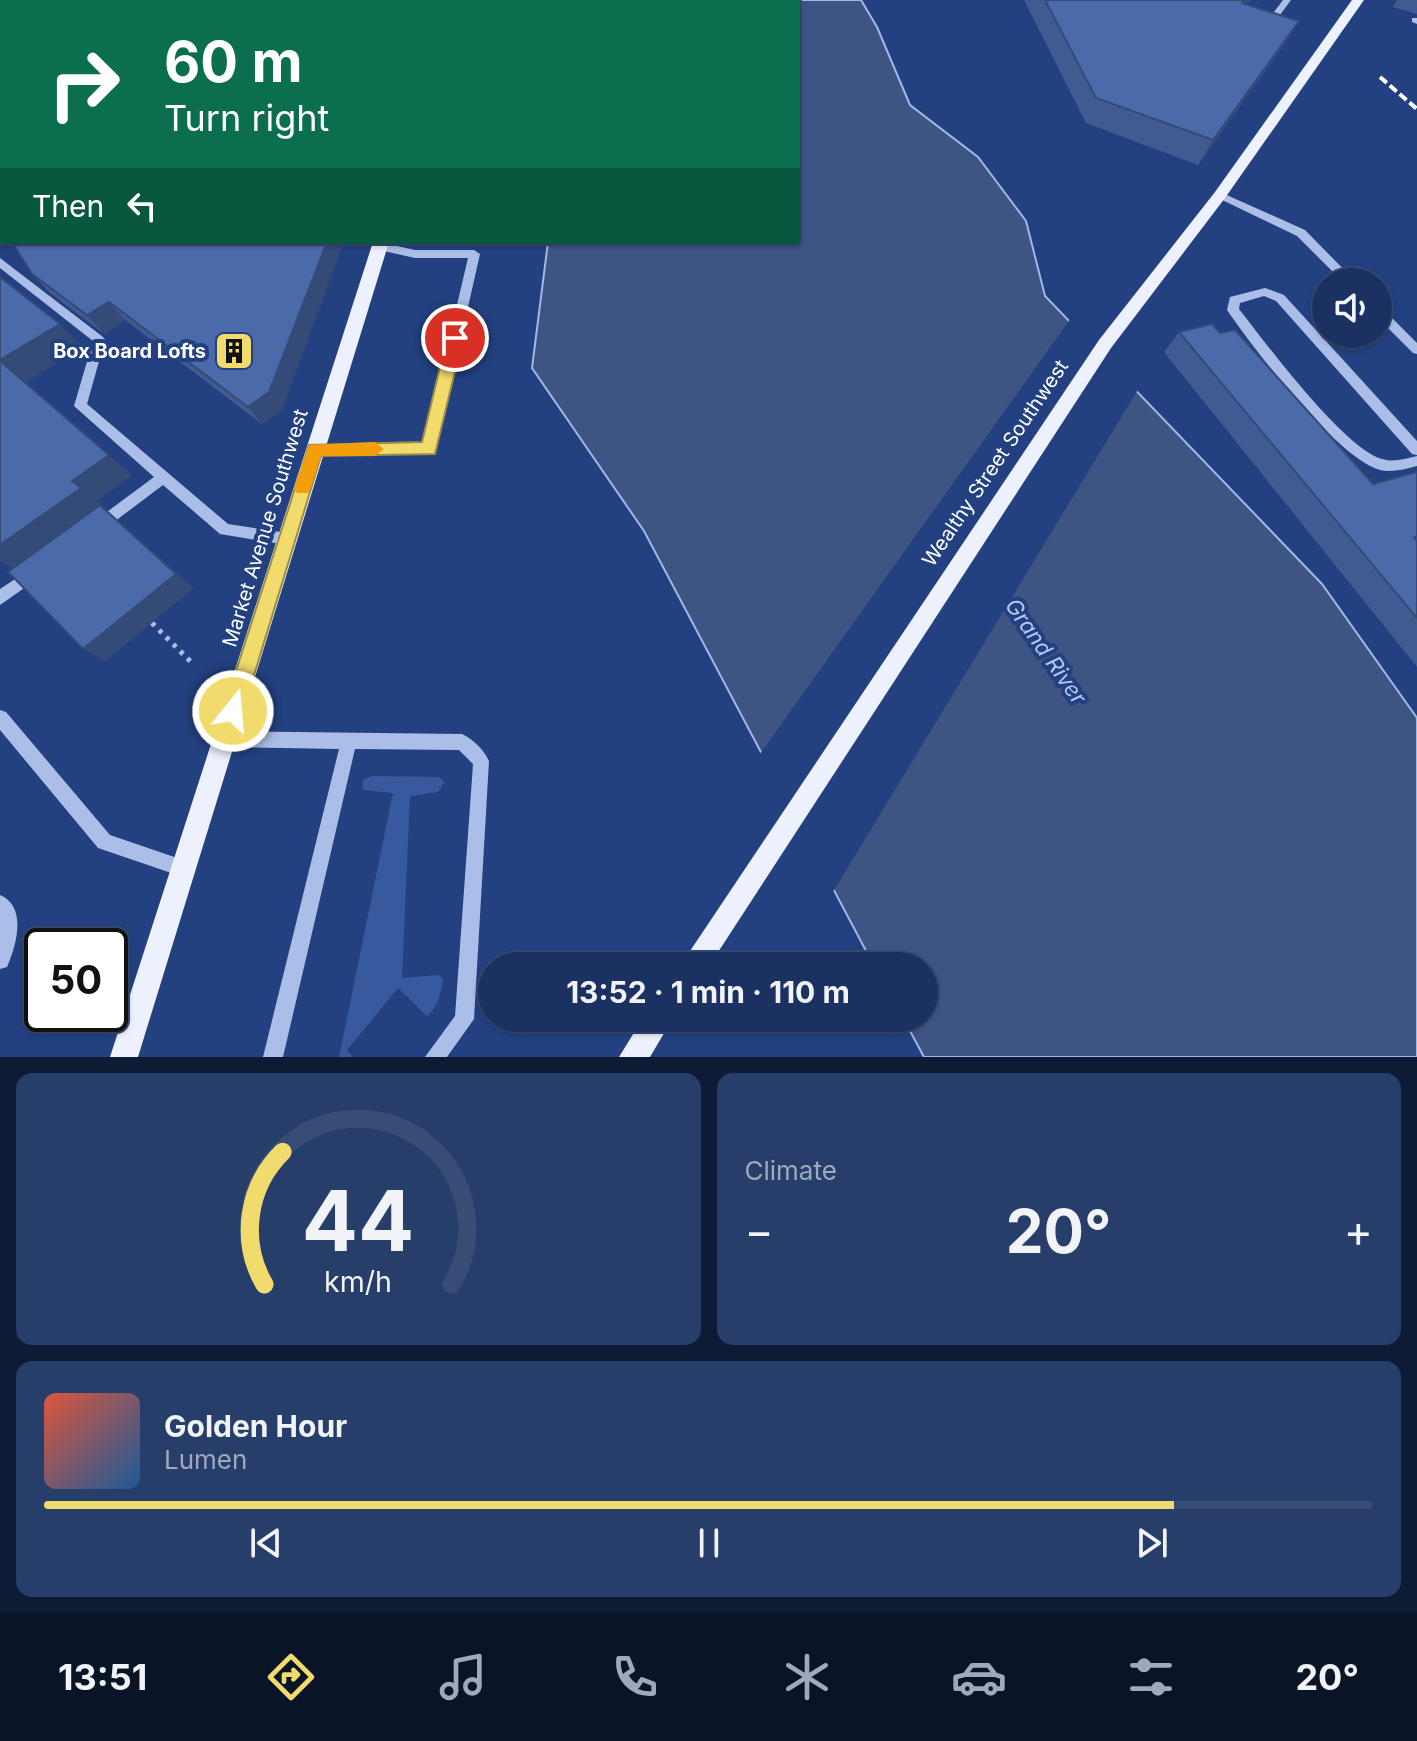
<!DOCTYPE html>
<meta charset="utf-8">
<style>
:root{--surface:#1a3161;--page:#273d6a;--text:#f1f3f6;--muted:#9fa9bd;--line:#384c76;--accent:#f2db6d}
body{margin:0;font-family:Inter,sans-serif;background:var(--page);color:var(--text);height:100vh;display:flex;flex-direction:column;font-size:30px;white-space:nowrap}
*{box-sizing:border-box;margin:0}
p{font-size:26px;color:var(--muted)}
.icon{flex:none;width:44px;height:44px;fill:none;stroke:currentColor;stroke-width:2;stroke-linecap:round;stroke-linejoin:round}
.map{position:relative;height:1057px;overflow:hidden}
.side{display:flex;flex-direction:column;gap:16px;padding:16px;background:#0e1b35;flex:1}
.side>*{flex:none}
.banner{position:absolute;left:0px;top:0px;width:800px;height:244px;box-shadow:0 2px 6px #0004,0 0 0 2px var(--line);background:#0b6e4f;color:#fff;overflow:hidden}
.tools{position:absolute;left:1312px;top:268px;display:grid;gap:16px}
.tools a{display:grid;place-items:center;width:80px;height:80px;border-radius:50%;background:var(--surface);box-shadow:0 2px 6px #0004,0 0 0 2px var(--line);font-size:40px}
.speed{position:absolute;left:24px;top:928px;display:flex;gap:16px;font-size:40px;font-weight:700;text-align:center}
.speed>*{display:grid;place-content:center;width:104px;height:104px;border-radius:50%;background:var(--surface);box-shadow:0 2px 6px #0004,0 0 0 2px var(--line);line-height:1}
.speed .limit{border:4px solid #111;border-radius:12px;background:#fff;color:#111}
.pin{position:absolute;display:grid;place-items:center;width:68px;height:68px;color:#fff;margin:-34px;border:4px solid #fff;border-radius:50%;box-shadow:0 2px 8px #0007}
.me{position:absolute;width:88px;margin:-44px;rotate:17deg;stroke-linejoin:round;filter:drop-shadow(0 0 6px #0008)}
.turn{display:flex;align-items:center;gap:28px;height:168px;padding:0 32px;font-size:36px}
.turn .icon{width:104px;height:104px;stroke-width:2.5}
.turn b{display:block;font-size:56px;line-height:68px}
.then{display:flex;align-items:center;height:76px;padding:0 32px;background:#0003;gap:16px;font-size:30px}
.big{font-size:60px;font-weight:700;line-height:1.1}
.side .widget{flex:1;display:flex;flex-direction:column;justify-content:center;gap:12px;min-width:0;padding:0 28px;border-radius:16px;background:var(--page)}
.side .dial{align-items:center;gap:0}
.dial svg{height:208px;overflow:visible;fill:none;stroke:var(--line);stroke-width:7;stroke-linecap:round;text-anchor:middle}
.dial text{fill:var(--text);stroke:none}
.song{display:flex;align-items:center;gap:24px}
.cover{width:96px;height:96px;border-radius:12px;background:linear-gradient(135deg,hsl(10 70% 55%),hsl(210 70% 35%))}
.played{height:8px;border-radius:4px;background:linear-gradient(90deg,var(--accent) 85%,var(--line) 85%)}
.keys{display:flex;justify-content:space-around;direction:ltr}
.heat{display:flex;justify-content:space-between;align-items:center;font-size:44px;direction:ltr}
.side .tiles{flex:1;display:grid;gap:16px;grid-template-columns:1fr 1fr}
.widget:last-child{grid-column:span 2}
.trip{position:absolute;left:478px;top:952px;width:460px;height:80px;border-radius:40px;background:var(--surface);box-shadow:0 2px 6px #0004,0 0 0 2px var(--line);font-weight:700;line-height:80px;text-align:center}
.tab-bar{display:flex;height:128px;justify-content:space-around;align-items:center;background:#0a1427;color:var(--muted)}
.tab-bar .icon{width:56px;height:56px}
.tab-bar .on{color:var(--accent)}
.tab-bar b{font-size:36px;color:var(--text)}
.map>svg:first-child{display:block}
.green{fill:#38599e}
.water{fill:#3e5483;stroke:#9eb8e8;stroke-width:2}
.pier{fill:#234181}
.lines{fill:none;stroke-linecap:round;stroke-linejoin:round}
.path{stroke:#aabee7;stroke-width:5;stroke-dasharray:4 6;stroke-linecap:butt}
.minor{fill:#aabee7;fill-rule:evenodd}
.major{fill:#ecf1fd;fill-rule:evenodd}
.rail{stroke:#fff;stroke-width:4;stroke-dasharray:9 4;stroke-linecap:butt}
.wall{fill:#405b92}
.shaded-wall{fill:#344a77}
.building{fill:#4b6aaa;stroke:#344a77;stroke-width:2}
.route{fill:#f2db6d;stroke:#9d8e47;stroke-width:2}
.slow{fill:#f59e0b}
.labels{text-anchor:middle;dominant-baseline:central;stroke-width:8;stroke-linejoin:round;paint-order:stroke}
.poi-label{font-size:20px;font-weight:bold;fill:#fff;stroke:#234181;text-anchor:end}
.street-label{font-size:20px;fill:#fff;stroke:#234181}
.water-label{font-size:22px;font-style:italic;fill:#b5c9ef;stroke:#234181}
</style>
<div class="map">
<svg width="1417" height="1057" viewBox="0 0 1417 1057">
<rect width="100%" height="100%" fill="#234181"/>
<path class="green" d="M372 776 439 777 445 782 438 792 410 796 402 978 439 975 443 979C440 994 439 1006 427 1016L398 988 347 1050 353 1057H339L393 793 363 790V780Z"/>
<path class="water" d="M581 0H861L877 27 910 105 978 157 1026 221 1045 296 1322 584 1417 718V1057H924L903 1018H924V966H874L644 531 532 368 548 242H798V2Z"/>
<path class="pier" d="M1071 318 1139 388 831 895 757 758Z"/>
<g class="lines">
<path class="path" d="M152 623 194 665"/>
<path class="minor" d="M1283 0H1291L1269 30H1263L1262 28Z
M1412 18H1417V24L1412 22Z
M1220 192 1305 230 1356 282H1343L1297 236 1216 197V193Z
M379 242 415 250H474L480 254 436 449 429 454 315 455 308 450 315 445 424 444 468 258H415L375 249 374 246Z
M0 258 103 337 105 340 87 404 228 524 287 533 292 535 294 539 292 543 287 545 220 534 163 485 102 531 97 533 92 531 90 527 92 523 154 477 74 406 93 341 0 268Z
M1265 288 1284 295 1417 441V455L1412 454 1276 301 1264 296 1240 303 1239 309C1265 342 1348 455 1386 460 1396 462 1407 458 1417 456V466C1405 469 1392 473 1380 470 1338 459 1253 348 1227 310L1230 297Z
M1378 307 1382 308 1417 343V354L1413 353 1378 318Z
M35 566 40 567 42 572 40 577 0 605V589Z
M0 710 6 712 110 835 189 862 192 868 189 874 183 877 98 848 0 730Z
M224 731 462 734C472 738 485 751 489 761L474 1019 447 1057H425L455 1016 473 764 459 750 355 749 283 1057H263L339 749 224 747 218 745 216 739 218 733Z
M0 895C28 907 16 946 7 967L0 969Z"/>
<path class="major" d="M457 0H469L456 2Z
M1352 0H1364L1225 198 1111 348 709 966H680L1099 340 1215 192Z
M0 4 2 5V13L0 12Z
M373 242H389L138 1057H110Z
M643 1018H673L650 1057H619Z"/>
<path class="rail" d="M1380 77 1417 109"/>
</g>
<path class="wall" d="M268 0H366L365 2H289Z
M1024 0H1251L1247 5 1299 21 1284 45 1198 165 1086 123Z
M1397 0H1417V14L1393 7Z
M12 242 282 410 262 424 125 320 104 334 49 292 32 274Z
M1179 332 1220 333 1373 484 1417 472V667L1164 352Z"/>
<path class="shaded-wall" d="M1245 0H1251L1229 28Z
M1299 21 1284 45 1198 165 1213 140Z
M327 242H344L282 410 262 424 248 407Z
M109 302 125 320 104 334 87 315Z
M60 324 82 347 25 383 0 360Z
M109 455 132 475 97 501 106 508 105 509 194 588 105 661 83 649 18 572 0 561V545L72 481Z"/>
<path class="building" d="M495 0H574V2H494Z
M1045 0H1245L1242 3 1299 21 1213 140 1096 98Z
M2 98V225L0 222V100Z
M12 242H327L269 392 248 407 109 302 87 315 32 274Z
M0 277 60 324 0 360Z
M1212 324 1220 333 1235 330 1373 484 1417 472V537H1414L1417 541V618L1179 332Z
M0 361 109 455 72 481 81 488 0 545Z
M100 505 176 574 83 649 8 572Z"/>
<path class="route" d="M455 332 463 338 435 454 321 456 243 711 240 718 233 721 226 718 223 711 309 445 422 442 447 338Z"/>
<path class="slow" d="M375 442 384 449 375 456H321L309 493H297L294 488 309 445Z"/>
<defs>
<symbol id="building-square" viewBox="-11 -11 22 22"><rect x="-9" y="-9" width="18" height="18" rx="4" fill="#f2db6d" stroke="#234181"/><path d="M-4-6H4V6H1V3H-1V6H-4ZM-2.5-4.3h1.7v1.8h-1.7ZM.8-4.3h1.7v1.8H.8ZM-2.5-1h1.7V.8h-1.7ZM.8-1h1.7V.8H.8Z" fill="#111"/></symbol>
</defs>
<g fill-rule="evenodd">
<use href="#building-square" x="212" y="329" width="44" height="44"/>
</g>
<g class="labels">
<g class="poi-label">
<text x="206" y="351">Box Board Lofts</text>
</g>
<g class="street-label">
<text transform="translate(995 463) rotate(-56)">Wealthy Street Southwest</text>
<text transform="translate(265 528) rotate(-73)">Market Avenue Southwest</text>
</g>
<g class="water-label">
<text transform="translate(1046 651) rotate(55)">Grand River</text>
</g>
</g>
</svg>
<div class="tools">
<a><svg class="icon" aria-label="sound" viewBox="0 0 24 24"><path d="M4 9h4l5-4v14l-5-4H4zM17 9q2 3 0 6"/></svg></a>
</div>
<div class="speed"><div class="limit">50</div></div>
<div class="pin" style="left:455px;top:338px;background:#d93025"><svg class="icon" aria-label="arrive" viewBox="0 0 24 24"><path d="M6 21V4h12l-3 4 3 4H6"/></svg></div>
<svg class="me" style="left:233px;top:711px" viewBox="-20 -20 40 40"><circle r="17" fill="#f2db6d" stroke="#fff" stroke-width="3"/><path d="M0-11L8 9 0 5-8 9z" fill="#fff"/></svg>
<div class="trip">13:52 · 1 min · 110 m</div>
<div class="banner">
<div class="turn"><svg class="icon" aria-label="right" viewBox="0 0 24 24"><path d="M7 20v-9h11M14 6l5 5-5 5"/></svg><div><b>60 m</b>Turn right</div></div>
<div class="then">Then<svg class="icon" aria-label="left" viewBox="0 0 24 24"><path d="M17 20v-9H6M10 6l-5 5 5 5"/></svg></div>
</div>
</div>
<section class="side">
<div class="tiles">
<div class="widget dial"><svg viewBox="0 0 100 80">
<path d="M14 69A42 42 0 1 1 86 69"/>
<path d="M14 69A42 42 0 0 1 21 18" stroke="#f2db6d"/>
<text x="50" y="56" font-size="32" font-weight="700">44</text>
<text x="50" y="72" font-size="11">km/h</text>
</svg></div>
<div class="widget"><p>Climate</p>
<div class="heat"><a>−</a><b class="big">20°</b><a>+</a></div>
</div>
<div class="widget">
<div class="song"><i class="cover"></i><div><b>Golden Hour</b><p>Lumen</p></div></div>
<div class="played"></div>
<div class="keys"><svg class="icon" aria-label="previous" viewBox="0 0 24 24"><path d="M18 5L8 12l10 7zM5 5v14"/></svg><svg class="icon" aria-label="pause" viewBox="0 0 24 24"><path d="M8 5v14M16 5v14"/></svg><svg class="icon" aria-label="next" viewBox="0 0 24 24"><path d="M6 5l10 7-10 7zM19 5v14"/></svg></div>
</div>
</div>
</section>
<nav class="tab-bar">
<b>13:51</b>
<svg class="icon on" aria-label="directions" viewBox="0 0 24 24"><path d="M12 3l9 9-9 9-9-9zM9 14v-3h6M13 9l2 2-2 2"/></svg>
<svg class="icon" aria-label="music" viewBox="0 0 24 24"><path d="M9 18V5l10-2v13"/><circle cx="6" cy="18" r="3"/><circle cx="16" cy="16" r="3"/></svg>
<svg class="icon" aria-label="phone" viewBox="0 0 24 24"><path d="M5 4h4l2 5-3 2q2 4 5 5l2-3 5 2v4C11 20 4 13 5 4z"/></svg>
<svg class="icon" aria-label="climate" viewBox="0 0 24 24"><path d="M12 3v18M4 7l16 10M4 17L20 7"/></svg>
<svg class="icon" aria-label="car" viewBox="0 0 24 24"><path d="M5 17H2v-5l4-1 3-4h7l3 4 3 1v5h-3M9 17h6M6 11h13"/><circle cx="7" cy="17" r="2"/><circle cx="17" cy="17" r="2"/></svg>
<svg class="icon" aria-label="filters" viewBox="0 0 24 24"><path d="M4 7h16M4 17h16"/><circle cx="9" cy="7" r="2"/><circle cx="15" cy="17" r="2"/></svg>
<b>20°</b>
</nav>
